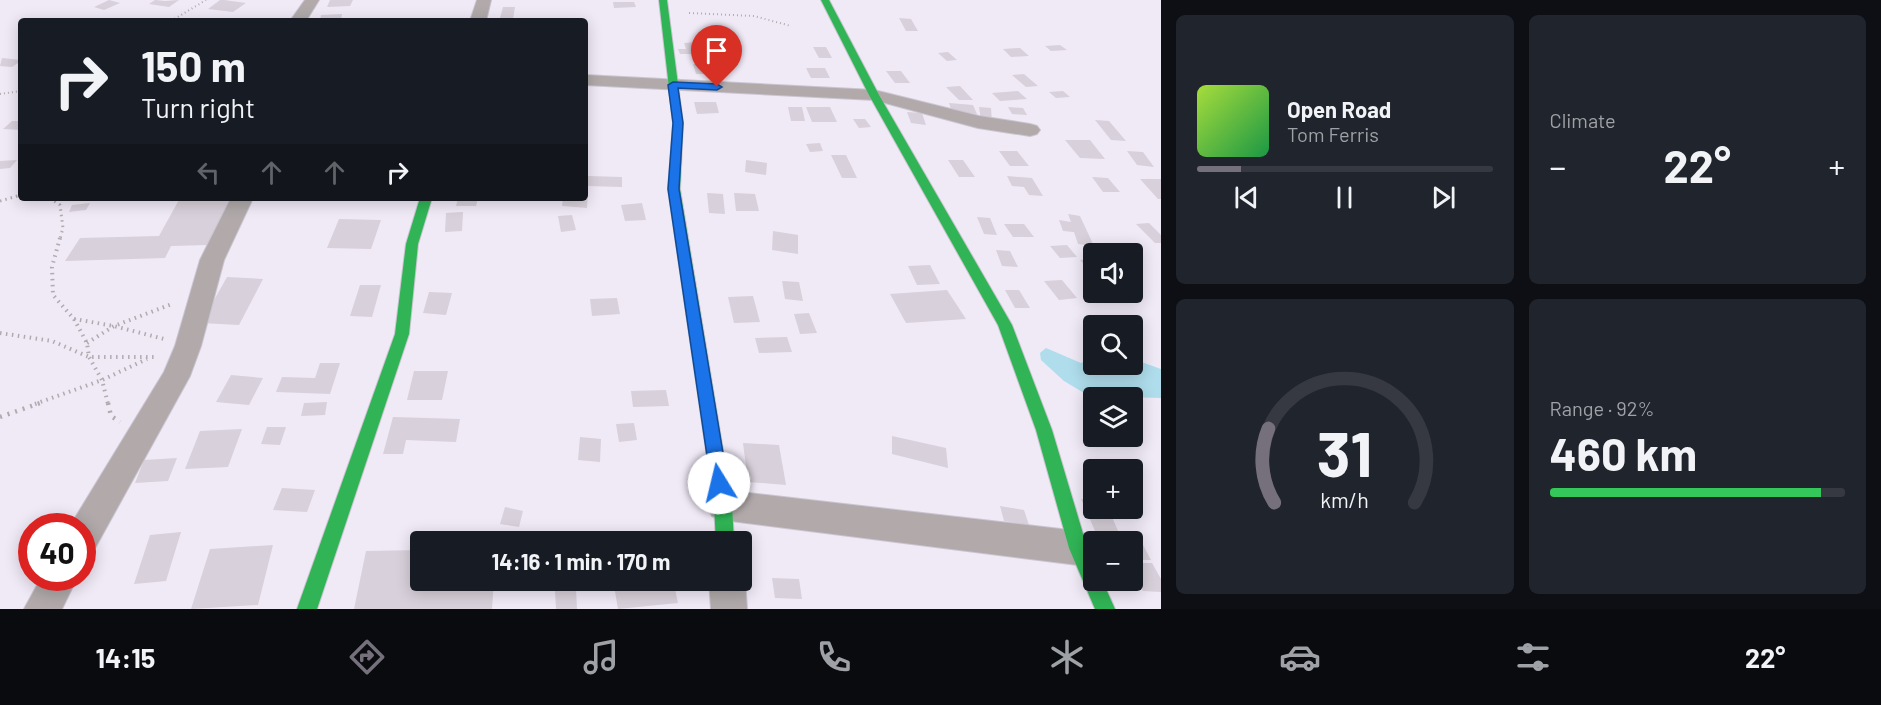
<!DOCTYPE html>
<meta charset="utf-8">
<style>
:root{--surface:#171b24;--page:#20242c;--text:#f1f3f6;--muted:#9ea1a6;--line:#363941;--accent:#75707c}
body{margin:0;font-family:Barlow,sans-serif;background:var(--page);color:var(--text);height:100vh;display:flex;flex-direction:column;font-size:22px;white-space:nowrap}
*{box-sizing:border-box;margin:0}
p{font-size:20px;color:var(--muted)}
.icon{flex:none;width:33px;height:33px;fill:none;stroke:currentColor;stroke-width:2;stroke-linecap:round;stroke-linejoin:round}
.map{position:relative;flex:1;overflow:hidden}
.sheet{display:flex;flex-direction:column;gap:15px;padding:15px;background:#0d0f14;width:720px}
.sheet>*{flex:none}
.banner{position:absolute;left:18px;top:18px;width:570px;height:183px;border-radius:6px;box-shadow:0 3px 15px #0003;background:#171b24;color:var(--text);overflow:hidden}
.fabs{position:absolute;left:1083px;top:243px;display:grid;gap:12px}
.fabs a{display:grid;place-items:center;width:60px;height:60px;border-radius:6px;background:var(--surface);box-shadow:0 3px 15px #0003;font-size:30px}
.speed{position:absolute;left:18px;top:513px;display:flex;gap:12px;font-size:30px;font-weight:700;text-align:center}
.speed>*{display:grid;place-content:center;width:78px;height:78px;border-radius:50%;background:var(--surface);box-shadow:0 3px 15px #0003;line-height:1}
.speed .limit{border:9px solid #d22;background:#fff;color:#111}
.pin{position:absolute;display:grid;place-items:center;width:51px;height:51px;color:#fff;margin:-62px -26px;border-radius:50% 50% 50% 0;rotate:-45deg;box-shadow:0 0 6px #0007}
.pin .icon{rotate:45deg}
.me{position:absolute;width:66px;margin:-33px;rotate:351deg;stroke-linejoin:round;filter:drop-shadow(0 0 4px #0008)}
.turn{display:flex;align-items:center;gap:21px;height:126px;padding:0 24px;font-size:27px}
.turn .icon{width:78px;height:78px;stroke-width:2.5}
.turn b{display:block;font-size:42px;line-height:51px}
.lanes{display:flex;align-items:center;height:57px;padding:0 24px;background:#0003;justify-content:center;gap:30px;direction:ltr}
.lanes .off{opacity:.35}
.big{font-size:45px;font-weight:700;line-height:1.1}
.sheet .widget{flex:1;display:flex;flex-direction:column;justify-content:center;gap:9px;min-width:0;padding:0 21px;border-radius:9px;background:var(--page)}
.sheet .dial{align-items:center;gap:0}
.dial svg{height:156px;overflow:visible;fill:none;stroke:var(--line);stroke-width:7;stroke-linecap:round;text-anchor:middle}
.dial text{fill:var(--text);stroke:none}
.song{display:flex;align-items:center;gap:18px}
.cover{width:72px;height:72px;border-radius:9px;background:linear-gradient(135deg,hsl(80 70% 55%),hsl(140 70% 35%))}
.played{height:6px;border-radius:3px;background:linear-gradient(90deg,var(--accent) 15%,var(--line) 15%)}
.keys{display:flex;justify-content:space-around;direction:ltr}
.heat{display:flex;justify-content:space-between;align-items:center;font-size:33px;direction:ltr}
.charge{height:9px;border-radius:4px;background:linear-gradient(90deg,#34c759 92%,var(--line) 0)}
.sheet .tiles{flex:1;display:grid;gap:15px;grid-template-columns:repeat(2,1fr)}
.trip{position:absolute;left:410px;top:531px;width:342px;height:60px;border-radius:6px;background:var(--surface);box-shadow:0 3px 15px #0003;font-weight:700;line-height:60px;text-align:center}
.menu{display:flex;height:96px;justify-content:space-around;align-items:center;background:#090b0e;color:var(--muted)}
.menu .icon{width:42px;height:42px}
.menu .selected{color:var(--accent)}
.menu b{font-size:27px;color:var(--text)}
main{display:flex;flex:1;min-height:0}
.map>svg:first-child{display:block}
.water{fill:#afddec}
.building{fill:#d8d0da}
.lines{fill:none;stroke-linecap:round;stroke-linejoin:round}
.street-casing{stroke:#cac5d0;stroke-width:2}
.fast-casing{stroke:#cac5d0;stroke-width:2}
.path-far3{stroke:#b1abaf;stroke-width:2;stroke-dasharray:1 3;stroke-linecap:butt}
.path-far2{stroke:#b1abaf;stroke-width:3;stroke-dasharray:1.5 4;stroke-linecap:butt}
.path-far1{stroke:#b1abaf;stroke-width:4;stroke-dasharray:1.5 4.5;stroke-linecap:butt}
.path{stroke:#b1abaf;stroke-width:4.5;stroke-dasharray:2 6;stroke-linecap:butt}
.street{fill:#b1a9aa;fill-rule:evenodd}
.fast{fill:#30b455;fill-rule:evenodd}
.route{fill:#1a73e8;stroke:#114b97;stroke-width:1.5}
</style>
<main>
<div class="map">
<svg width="1161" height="609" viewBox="0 0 1161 609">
<rect width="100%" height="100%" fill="#f0eaf7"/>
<path class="water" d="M1046 348 1081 363 1093 358 1094 364H1132L1133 359 1161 369V398L1089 396 1064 381 1041 360 1040 353Z"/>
<path class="building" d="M109 0 120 3 104 10 94 7Z
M155 0 165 1 179 0 169 7 149 4Z
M220 0H224L246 3 233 12 208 9Z
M330 0H353L350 6 327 7Z
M613 2H634L636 7 614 8Z
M503 7H515L513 19 500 18Z
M342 14 341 21H320L321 15Z
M899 18 911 19 918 31H906Z
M726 37 728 42 705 43 703 38Z
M696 42 700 54H680L678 49H686L684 43Z
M1060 45 1067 50 1051 51 1045 46Z
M813 47H826L832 58H819Z
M1020 48 1029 56 1011 57 1003 49Z
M948 52 957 60 947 61 938 53Z
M2 58 21 60V61L12 67 0 66Z
M693 64H713L716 74H696Z
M806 68H825L830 78H811Z
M886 71H901L910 83H895Z
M1024 74 1038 86 1026 87 1012 75Z
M960 86 973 100H959L946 87Z
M1018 91 1027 99 1000 101 992 93Z
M1063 91 1070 97 1056 98 1049 92Z
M694 102H716L719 113 697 114Z
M949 103 973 105 977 114 952 112Z
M788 107H802L805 121H791Z
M806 107H830L837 122H812Z
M979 107 991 108 992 122 981 120Z
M1008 107 1023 108 1027 115 1012 114Z
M907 112 922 113 926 125 911 123Z
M853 119H865L871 127 859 128Z
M1095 120 1109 121 1126 141 1111 140Z
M12 121H21V130L3 129Z
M1065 140H1090L1105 159 1080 158Z
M820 143 823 151 810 152 806 144Z
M999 151H1017L1029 166H1010Z
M1127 151 1143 152 1154 167 1137 165Z
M831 155H846L857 178H842Z
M17 160 10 168 0 169V161Z
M746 160 767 163 766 175 745 172Z
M948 160H963L975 177H959Z
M588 176 622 177V187L587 186Z
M1007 176 1032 178 1043 196 1029 195 1024 187 1012 186Z
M1092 177 1108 178 1120 192H1103Z
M1140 179H1161V199H1158Z
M585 193 588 194 587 208 562 206 563 198H585Z
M707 193 723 194 725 214 709 213Z
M734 193 755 194 759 211H736Z
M180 198H230L207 245 171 246 165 258 65 261 80 238 159 236Z
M458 198H478L476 206H456Z
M90 203 86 210 69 212 72 205Z
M642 203 646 220 625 221 621 205Z
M463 212 462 231 445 232 446 213Z
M1068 214 1080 216 1094 246 1078 244 1074 232 1063 231 1059 220 1071 222Z
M572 215 576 230 561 232 558 216Z
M977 217 990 218 997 235 984 234Z
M339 219 381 220 371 249 327 248Z
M1149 223 1161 235V243H1155L1136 224Z
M1004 224H1024L1034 237H1013Z
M773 231 798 235V254L772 250Z
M1067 245 1077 257 1060 258 1050 246Z
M996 250 1010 251 1018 267 1002 266Z
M1094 259V276L1080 260Z
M930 265 940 284 917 285 908 266Z
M227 277 263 279 239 325 201 323Z
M1062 280 1077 298 1059 300 1044 281Z
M782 281 799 282 803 301 785 299Z
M360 285H381L372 317 350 316Z
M947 290 966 319 906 323 890 294Z
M1005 290H1019L1030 308H1015Z
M429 292 452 293 446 315 423 313Z
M753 296 760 322 734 323 728 297Z
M617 298 620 314 592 316 590 299Z
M809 313 817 333 800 334 794 314Z
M787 337 792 352 759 353 755 338Z
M320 363H340L330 394 276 392 282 377 315 378Z
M414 371H448L442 400H407Z
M231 375 263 378 249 405 216 402Z
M666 390 669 406 633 407 631 391Z
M327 402 325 415 301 416 304 403Z
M393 417 460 419 456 442 406 440 403 454H383Z
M634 423 637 440 619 442 616 424Z
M267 427H286L280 445 261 444Z
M242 429 228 467 185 469 200 431Z
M892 436 946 448 948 468 892 454Z
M580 437 601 439 600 462 578 460Z
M743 443 779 445 786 485 748 482Z
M177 458 168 481 135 483 144 460Z
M282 488 315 490 307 512 273 510Z
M1081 499 1094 500V508H1108L1119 533 1095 531Z
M1000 506 1024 510 1029 525 1004 521Z
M505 507 523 511 519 527 500 524Z
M181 532 166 581 134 584 150 535Z
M1132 540 1141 541 1151 560H1132Z
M273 545 258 605 191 609 210 549Z
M420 550V580H494L492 609H354L366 551Z
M1132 563H1152L1161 579V592L1143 591 1132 572Z
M772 578 799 579 802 599 775 598Z
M613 580H673L678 603 618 609Z
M576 589 577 609H556L555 591Z"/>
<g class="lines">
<defs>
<path id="street" d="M305 0H319L306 21H290Z
M477 0H491L486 21H470Z
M585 75 874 90 979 116 1030 124 1037 126 1040 130 1037 134 1030 136 978 128 874 100 585 85Z
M231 198H253L224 260 201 346 190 376 94 550 82 554V526H70L164 372 175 346 200 260Z
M723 490 1078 531 1090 536 1094 544 1090 560 1078 565 723 520 712 516 707 505 712 494Z
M741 571 745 580 747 609H711L709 580H741Z
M41 578H77L62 609H24Z"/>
<path id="fast" d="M659 0H667L683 123 680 189 732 505 734 542H716L714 505 668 189 673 123Z
M821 0H829L879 95 1012 325 1052 430 1087 547 1094 562V580H1102L1115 609H1095L1069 548 1036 430 998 325 869 95Z
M420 198H432L418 244 409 334 317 609H297L395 334 406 244Z"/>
</defs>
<use href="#street" class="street-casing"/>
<use href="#fast" class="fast-casing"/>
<path class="path-far3" d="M689 13 754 16 791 26
M171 21 206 0
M0 94 21 91"/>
<path class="path-far2" d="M50 198 60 205 63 228 60 239
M0 201 21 195"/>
<path class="path-far1" d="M60 238 52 267 53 295 74 319 87 343 89 357 102 380 108 404
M74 319 114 326 164 339
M0 333 52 341 89 357H157
M87 343 114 326 172 304
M35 404 102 380 147 359"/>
<path class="path" d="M108 403 111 416 120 422
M0 417 40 403"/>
<use href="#street" class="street"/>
<use href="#fast" class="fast"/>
</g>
<path class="route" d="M673 82 717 84 722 87 717 90 678 88 683 123 679 189 728 483 725 488 719 491 713 488 711 483 668 189 673 123 668 85Z"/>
</svg>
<div class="fabs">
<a><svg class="icon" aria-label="sound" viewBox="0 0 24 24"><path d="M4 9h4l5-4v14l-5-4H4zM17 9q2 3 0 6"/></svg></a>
<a><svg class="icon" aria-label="search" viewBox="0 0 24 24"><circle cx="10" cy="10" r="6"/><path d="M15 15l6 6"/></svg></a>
<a><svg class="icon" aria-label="layers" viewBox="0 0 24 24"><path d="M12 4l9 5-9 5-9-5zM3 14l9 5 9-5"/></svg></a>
<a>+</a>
<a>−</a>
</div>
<div class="speed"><div class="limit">40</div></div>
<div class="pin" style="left:717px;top:87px;background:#d93025"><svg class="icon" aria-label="arrive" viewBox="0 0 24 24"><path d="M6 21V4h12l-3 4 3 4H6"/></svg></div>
<svg class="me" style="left:719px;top:483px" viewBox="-20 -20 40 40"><circle r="19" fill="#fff"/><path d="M0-13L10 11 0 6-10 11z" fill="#1a73e8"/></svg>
<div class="trip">14:16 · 1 min · 170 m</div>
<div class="banner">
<div class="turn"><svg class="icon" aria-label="right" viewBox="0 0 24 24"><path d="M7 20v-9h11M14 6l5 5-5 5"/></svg><div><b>150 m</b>Turn right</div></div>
<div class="lanes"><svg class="icon off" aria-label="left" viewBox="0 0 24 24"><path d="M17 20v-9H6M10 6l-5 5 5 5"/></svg><svg class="icon off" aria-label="ahead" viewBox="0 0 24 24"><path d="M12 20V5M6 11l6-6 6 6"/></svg><svg class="icon off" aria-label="ahead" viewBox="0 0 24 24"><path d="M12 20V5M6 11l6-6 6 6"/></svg><svg class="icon" aria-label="right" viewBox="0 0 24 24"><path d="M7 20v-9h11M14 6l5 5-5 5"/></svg></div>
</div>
</div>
<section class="sheet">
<div class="tiles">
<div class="widget">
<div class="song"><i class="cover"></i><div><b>Open Road</b><p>Tom Ferris</p></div></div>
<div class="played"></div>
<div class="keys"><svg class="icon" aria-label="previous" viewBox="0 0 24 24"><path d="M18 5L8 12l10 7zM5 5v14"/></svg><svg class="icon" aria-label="pause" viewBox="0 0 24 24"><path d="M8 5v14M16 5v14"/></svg><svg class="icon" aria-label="next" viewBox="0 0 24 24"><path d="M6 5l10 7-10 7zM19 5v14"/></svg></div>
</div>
<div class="widget"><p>Climate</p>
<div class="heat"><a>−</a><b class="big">22°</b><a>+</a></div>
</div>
<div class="widget dial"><svg viewBox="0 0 100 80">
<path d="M14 69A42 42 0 1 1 86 69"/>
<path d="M14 69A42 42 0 0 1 11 31" stroke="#75707c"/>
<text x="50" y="56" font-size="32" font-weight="700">31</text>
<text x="50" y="72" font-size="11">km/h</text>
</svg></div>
<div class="widget"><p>Range · 92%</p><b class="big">460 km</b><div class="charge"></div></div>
</div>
</section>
</main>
<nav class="menu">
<b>14:15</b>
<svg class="icon selected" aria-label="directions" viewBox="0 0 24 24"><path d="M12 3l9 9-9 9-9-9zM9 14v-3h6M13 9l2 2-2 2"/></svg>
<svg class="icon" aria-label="music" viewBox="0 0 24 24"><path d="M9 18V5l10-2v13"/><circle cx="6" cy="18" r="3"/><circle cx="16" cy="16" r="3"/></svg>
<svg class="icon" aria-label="phone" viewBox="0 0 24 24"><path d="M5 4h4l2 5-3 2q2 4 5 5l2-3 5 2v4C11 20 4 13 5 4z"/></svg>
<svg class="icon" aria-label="climate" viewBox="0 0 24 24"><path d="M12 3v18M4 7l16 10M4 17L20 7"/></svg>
<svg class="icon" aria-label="car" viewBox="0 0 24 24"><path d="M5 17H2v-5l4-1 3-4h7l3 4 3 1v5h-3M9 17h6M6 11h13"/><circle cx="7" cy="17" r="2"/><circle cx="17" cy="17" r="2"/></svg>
<svg class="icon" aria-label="filters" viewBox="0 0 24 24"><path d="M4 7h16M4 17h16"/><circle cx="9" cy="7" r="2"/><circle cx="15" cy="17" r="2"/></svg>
<b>22°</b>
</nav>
